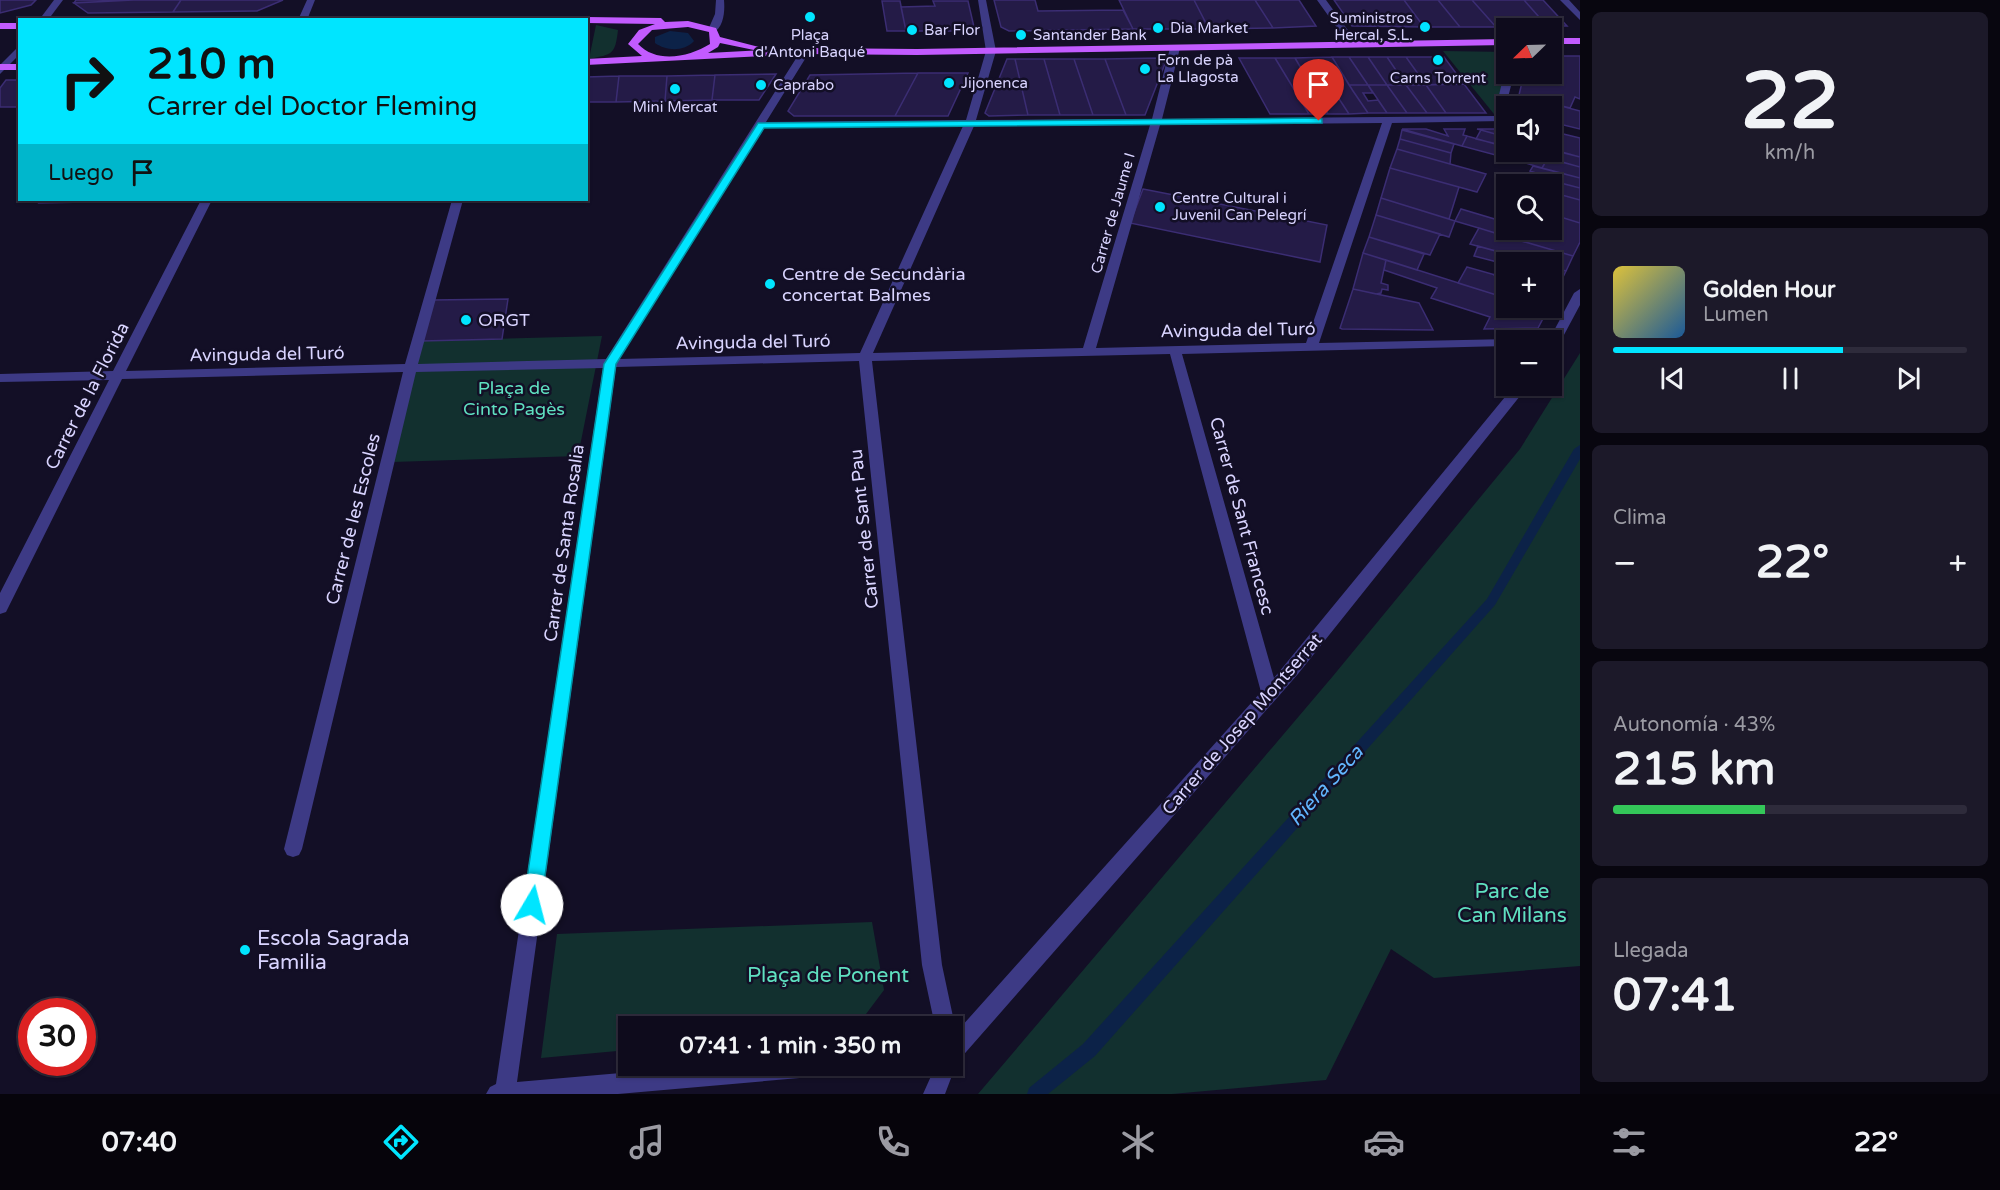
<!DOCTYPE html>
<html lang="es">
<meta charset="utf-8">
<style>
:root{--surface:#0e0b1c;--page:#1c1929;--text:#f1f3f6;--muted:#9b9ba3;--line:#2e2b3b;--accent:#00e5ff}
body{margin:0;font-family:"Varela Round",sans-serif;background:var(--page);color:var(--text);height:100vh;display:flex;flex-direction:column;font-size:22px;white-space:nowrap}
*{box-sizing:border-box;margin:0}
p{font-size:20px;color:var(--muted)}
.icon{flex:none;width:33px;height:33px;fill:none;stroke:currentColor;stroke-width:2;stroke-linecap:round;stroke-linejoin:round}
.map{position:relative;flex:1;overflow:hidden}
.drawer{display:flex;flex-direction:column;gap:12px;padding:12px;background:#08060f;width:420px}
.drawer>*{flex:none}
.guide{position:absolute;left:18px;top:18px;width:570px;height:183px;border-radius:0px;box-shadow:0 2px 4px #0004,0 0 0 2px var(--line);background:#00e5ff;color:#111;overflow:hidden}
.needle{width:39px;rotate:247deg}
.tools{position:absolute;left:1496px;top:18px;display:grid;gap:12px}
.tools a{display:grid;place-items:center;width:66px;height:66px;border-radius:0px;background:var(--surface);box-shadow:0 2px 4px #0004,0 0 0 2px var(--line);font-size:30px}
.speed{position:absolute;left:18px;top:998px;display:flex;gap:12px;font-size:30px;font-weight:700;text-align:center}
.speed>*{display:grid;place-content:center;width:78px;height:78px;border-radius:50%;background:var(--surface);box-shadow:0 2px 4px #0004,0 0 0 2px var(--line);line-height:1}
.speed .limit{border:9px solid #d22;background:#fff;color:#111}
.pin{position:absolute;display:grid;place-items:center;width:51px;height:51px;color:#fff;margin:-62px -26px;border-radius:50% 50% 50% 0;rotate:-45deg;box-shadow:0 0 6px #0007}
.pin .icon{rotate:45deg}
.me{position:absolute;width:66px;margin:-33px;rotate:8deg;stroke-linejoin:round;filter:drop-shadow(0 0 4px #0008)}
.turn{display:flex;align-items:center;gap:21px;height:126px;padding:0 30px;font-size:27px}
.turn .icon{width:78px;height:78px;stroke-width:2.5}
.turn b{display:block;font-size:42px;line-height:51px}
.then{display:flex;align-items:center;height:57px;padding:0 30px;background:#0003;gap:12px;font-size:22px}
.big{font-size:45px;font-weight:700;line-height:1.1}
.drawer .widget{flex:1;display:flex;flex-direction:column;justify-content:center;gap:9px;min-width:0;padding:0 21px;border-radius:9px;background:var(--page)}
.drawer .dial{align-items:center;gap:0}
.dial b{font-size:78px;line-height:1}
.song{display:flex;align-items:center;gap:18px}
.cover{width:72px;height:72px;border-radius:9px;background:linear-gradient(135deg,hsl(50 70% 55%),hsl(210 70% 35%))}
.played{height:6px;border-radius:3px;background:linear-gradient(90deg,var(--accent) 65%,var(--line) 65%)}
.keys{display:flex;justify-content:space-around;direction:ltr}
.heat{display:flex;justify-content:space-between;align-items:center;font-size:33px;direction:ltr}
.charge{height:9px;border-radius:4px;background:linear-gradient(90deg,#34c759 43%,var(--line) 0)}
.trip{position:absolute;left:618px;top:1016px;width:345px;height:60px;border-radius:0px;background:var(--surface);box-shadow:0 2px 4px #0004,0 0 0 2px var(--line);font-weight:700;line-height:60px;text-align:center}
.tab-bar{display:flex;height:96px;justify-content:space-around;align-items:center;background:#06040b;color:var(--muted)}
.tab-bar .icon{width:42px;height:42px}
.tab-bar .current{color:var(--accent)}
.tab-bar b{font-size:27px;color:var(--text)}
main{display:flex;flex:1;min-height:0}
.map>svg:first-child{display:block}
.green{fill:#12302f}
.water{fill:#0c2248}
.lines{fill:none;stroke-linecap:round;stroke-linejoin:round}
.stream{fill:#0c2248;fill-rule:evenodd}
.building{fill:#241b47;stroke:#3b2d73;stroke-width:1.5}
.minor{fill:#3d3a85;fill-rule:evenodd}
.major{fill:#c25bff;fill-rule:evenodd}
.route{fill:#00e5ff;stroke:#0095a6;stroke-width:1.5}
.poi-dot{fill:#00e5ff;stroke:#130f26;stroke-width:2}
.labels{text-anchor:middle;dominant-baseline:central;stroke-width:5;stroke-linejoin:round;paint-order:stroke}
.far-poi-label{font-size:15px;fill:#d9d4ff;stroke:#130f26;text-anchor:start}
.far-street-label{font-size:15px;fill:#d9d4ff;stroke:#130f26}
.poi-label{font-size:18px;fill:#d9d4ff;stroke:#130f26;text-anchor:start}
.street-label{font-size:18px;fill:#d9d4ff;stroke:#130f26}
.park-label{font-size:18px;fill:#5fe0c0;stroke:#130f26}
.water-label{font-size:20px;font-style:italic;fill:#62b6ff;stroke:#130f26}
.near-park-label{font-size:21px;fill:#5fe0c0;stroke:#130f26}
.near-poi-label{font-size:21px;fill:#d9d4ff;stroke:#130f26;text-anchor:start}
</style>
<main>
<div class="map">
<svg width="1580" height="1094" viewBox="0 0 1580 1094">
<rect width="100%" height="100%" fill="#130f26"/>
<path class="green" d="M596 25 618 30C615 55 613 54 589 59Z
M1443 51 1506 52 1498 119Z
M602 336 578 456 392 462 422 341Z
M1580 353V966L1434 978 1391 949 1326 1080 1172 1094H978L1333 676 1520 449Z
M872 922 884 990 857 1026H628V1050L541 1058 557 934Z"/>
<path class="water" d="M670 31 688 33 694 41C684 52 666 51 655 43V37Z"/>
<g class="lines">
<path class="stream" d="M1580 445V459L1495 605 1095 1056 1048 1094H1027L1029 1088 1083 1044 1487 599 1574 449Z"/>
</g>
<path class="building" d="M0 0H36L31 5 0 13Z
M76 0H133L74 3Z
M133 0H181L173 12 88 13 74 3Z
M181 0H283L257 11 173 12Z
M994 0H1035L1038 11 1123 10 1133 29 1009 31 1001 27Z
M1119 0H1194L1209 29H1133Z
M1194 0H1255L1273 28 1209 29Z
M1255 0H1299L1316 26 1273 28Z
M1334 0H1404L1424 27 1352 26Z
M1404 0H1438L1460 27H1424Z
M1438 0H1472L1496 27H1460Z
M1472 0H1524L1547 26 1496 27Z
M1524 0H1543L1567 26H1547Z
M882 1H900L906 31H887Z
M933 1H968L974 27 968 31H906L901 7 935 6Z
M1551 56H1580V99L1575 97 1570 108 1519 95 1524 74H1551Z
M1332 57H1349L1368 85H1349Z
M1332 57 1353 91 1368 113 1349 114 1330 85H1311L1295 58Z
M1349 57H1368L1387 85H1368Z
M1368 57H1387L1406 85H1387Z
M1387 57H1406L1426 85H1406Z
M1406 57H1444L1464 84 1426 85Z
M1161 58 1166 61 1145 115H1126L1105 59Z
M1239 58H1275L1309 114H1270Z
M1275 58H1295L1328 114H1309Z
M1007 59H1015L1028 115 989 116 985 113Z
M1015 59H1044L1060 115H1028Z
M1044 59H1074L1093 115H1060Z
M1074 59H1105L1126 115H1093Z
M918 73 895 116H794L788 111 810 75Z
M918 73H968L948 116H895Z
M776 74 759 100H712L715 75Z
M715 75 712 100 665 101 667 76Z
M619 76H667L665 101 616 102Z
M619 76 616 102H586V77Z
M6 80H20V107H0V88Z
M1448 84H1464L1486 113H1446L1426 85Z
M1311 85H1330L1349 114H1328Z
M1349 85H1368L1373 93H1363L1368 101 1378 100 1387 113H1368Z
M1368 85H1387L1407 113H1387Z
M1387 85H1406L1427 113H1407Z
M1406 85H1426L1446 113H1427Z
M1519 95 1580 111V129L1551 122V106H1516Z
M1402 129H1426L1448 136 1444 129H1465L1463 135 1467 136 1462 146Z
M1477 129H1506V137L1481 130Z
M1402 130 1454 144 1451 153 1400 139Z
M1481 130 1506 137V138L1501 145 1476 139Z
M1551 131 1580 138V157L1551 149 1562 136 1551 134Z
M1467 136 1506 147V152H1520L1514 160 1462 146Z
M1400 139 1451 153 1450 164 1397 149Z
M1397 149 1450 164 1486 174 1477 192 1390 168Z
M1524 152 1543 157 1548 158 1542 168 1519 161Z
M1560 152 1580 157V167L1543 157 1545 154 1557 157Z
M1548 158 1580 167V178L1542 168Z
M1533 166 1580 178V188L1538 177 1539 174 1530 171Z
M1390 168 1459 187 1449 219 1381 198Z
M1533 176 1580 188V200L1551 192V184H1528Z
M1143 189 1327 225 1320 262 1130 223Z
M1551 192 1580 200V223L1551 214Z
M1381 198 1455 221 1449 237 1376 215Z
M41 200H182L39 203Z
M1506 201V230H1551V214L1580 223V242L1573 256 1455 221 1461 209 1498 220Z
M1376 215 1440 234 1430 255 1369 237Z
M1479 228 1511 238 1573 256 1566 271 1551 267V262H1535L1470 244Z
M1369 237 1424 254 1417 270 1363 253Z
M1478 246 1503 253 1535 262H1506V278L1494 275 1501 263 1474 256Z
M1363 253 1386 260 1381 283 1388 285V290L1382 289 1381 293 1376 294 1353 289Z
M1386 260 1506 298V308H1536L1547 311 1538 328 1484 329 1490 317 1431 298 1437 288 1384 270Z
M1467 267 1506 278V298L1458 283Z
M1551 267 1566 271 1555 293 1551 292Z
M1353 289 1419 303 1433 330 1342 329 1340 328Z
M508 299 502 339 422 341 432 300Z"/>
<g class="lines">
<path class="minor" d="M54 0H63L48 20H39Z
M307 0H315L307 20H298Z
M716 0H724C725 11 724 27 713 33L708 30 715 14Z
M978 0H986L996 51 976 120 1152 119 1170 48 1175 45 1180 48 1162 119 1494 116 1504 74 1506 72 1514 74 1502 121 1392 123 1319 343 1511 339 1506 340V346L1182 354 1274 678 1514 386H1528L1298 674 959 1060 955 1062 956 1065 945 1094H923L936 1065H952V1037L1261 692 1170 354 872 361 942 965 955 1026 952 1032V1026H935L922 965 859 361 616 367 517 1082 713 1065H844L841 1072 834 1075 618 1094H486L490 1087 496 1084 603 368 416 372 302 849 299 855 293 857 287 855 284 849 403 372 122 379 8 608 6 612 0 614V593L109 380 0 382V374L113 371 201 200H212L126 371 405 364 452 200H463L418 364 606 359 802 49 810 51 766 122 966 120 986 51ZM1382 123 1306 343 1096 348 1160 125ZM1150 125 1083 348 873 353 974 126ZM963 126 860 353 619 359 762 128Z
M1317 0H1326L1358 44 1356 46H1350Z
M1560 0H1569L1580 12V20Z
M20 45V54L0 74V65Z
M1580 289V305L1557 348 1551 352V340H1549L1574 293Z"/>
<path class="major" d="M586 17 661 18 665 22 688 21 716 28 720 37 759 47 754 50 720 43 718 47 708 53 805 48 917 49 1506 39V45L917 55 805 54 586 65V59L642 56 628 44 639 30 655 24 586 23V20H582ZM688 27 709 32 710 44C689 57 657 64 638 44L652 30Z
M0 23H20V29H0Z
M1551 38H1580V44H1551Z
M0 64H20V70H0Z"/>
</g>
<path class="route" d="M1319 118 1322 119V123L764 128 616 364 541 905 538 910 532 913 526 910 523 905 604 364 758 123Z"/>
<g class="poi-dot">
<circle cx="810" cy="17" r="6"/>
<circle cx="1425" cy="27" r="6"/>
<circle cx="1158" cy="28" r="6"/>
<circle cx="912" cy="30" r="6"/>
<circle cx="1021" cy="35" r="6"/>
<circle cx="1438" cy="60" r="6"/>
<circle cx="1145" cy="69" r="6"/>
<circle cx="949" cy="83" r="6"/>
<circle cx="761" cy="85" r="6"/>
<circle cx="675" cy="89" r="6"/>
<circle cx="1160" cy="207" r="6"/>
<circle cx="770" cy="284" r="6"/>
<circle cx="466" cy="320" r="6"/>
<circle cx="245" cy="950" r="6"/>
</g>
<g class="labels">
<g class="far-poi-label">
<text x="1413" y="18" text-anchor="end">Suministros<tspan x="1413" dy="17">Hercal, S.L.</tspan></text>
<text x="1170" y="28">Dia Market</text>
<text x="924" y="30">Bar Flor</text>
<text x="810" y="35" text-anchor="middle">Plaça<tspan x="810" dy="17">d'Antoni Baqué</tspan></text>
<text x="1033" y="35">Santander Bank</text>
<text x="1157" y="60">Forn de pà<tspan x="1157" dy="17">La Llagosta</tspan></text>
<text x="1438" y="78" text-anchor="middle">Carns Torrent</text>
<text x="961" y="83">Jijonenca</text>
<text x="773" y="85">Caprabo</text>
<text x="675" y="107" text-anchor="middle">Mini Mercat</text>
<text x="1172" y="198">Centre Cultural i<tspan x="1172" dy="17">Juvenil Can Pelegrí</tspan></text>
</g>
<g class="far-street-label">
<text transform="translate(1113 213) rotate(-74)">Carrer de Jaume I</text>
</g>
<g class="poi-label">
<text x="782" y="274">Centre de Secundària<tspan x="782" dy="21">concertat Balmes</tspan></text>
<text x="478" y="320">ORGT</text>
</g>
<g class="street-label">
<text transform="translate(1238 330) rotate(-1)">Avinguda del Turó</text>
<text transform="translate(753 342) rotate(-1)">Avinguda del Turó</text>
<text transform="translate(267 354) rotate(-1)">Avinguda del Turó</text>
<text transform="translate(87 396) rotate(-63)">Carrer de la Florida</text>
<text transform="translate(1242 516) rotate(75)">Carrer de Sant Francesc</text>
<text transform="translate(353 519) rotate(-76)">Carrer de les Escoles</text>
<text transform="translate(864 529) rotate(-96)">Carrer de Sant Pau</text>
<text transform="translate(564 543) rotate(-82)">Carrer de Santa Rosalia</text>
<text transform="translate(1242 724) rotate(-49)">Carrer de Josep Montserrat</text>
</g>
<g class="park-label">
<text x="514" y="388">Plaça de<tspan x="514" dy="21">Cinto Pagès</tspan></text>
</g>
<g class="water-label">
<text transform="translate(1326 786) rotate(-48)">Riera Seca</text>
</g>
<g class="near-park-label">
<text x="1512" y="891">Parc de<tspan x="1512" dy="24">Can Milans</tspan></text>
<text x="828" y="975">Plaça de Ponent</text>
</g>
<g class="near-poi-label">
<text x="257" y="938">Escola Sagrada<tspan x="257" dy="24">Familia</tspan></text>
</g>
</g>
</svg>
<div class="tools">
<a><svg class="needle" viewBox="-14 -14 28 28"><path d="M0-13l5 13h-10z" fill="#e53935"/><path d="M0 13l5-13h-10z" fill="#9b9ba3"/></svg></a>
<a><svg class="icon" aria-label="sound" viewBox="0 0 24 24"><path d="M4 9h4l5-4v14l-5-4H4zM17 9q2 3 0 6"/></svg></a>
<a><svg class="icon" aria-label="search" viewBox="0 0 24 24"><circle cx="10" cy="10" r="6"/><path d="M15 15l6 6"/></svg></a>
<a>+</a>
<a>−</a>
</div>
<div class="speed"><div class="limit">30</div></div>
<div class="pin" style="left:1319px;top:121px;background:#d93025"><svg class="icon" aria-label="arrive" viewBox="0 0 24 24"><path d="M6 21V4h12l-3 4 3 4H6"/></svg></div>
<svg class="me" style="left:532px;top:905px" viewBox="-20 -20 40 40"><circle r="19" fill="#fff"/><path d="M0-13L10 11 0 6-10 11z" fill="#00e5ff"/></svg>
<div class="trip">07:41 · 1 min · 350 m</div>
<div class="guide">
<div class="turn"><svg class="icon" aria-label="right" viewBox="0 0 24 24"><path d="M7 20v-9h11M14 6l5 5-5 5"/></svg><div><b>210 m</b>Carrer del Doctor Fleming</div></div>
<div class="then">Luego<svg class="icon" aria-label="arrive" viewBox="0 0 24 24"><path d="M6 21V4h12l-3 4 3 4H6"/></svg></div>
</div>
</div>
<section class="drawer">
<div class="widget dial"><b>22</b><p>km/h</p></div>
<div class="widget">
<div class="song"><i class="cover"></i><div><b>Golden Hour</b><p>Lumen</p></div></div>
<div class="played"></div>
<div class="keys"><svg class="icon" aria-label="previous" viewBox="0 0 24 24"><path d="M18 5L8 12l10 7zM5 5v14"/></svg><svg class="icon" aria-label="pause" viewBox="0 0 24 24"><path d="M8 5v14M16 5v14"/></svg><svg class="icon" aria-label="next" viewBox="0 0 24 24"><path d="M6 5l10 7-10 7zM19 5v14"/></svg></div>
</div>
<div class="widget"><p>Clima</p>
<div class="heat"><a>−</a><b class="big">22°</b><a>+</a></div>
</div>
<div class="widget"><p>Autonomía · 43%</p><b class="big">215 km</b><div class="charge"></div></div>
<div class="widget"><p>Llegada</p><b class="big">07:41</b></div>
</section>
</main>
<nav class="tab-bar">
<b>07:40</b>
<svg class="icon current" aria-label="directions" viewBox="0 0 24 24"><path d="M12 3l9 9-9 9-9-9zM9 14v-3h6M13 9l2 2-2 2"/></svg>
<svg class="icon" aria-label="music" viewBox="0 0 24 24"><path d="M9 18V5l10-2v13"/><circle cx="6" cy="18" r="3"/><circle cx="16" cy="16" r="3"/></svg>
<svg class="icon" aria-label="phone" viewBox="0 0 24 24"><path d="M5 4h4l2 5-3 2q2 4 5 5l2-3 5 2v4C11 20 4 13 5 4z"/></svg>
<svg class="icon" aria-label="climate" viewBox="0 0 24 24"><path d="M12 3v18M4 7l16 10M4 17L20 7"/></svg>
<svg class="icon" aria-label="car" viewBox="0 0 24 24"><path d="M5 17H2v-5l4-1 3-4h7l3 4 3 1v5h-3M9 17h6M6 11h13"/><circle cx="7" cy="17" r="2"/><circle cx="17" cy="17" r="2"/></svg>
<svg class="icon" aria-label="filters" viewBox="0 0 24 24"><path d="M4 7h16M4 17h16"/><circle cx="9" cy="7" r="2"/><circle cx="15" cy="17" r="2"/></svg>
<b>22°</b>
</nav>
